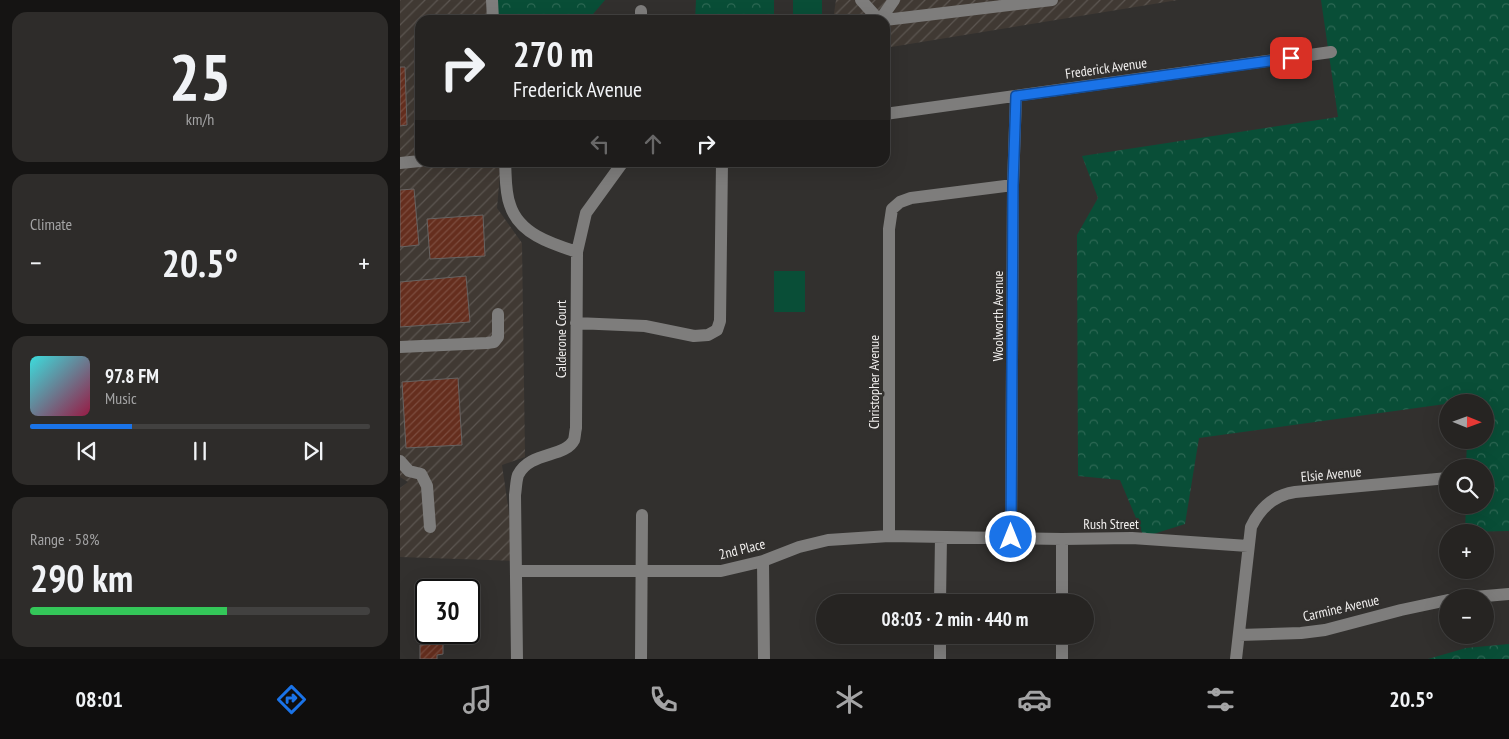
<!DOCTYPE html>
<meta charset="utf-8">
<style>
:root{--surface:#262422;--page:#2e2c2a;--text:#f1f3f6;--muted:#a4a4a5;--line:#424140;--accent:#1a73e8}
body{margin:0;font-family:"PT Sans Narrow",sans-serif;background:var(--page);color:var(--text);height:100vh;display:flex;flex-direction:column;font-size:19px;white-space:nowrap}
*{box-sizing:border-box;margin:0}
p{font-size:16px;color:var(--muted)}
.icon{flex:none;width:28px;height:28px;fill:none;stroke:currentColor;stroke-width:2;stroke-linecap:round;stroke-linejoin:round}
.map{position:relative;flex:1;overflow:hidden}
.details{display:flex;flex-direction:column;gap:12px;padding:12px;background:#151413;width:400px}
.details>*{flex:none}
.banner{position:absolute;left:15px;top:15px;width:475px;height:152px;border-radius:15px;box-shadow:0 5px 20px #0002,0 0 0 1px var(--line);background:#262422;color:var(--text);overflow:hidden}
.needle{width:32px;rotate:91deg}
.buttons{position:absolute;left:1039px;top:394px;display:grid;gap:10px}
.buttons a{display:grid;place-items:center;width:55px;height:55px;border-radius:50%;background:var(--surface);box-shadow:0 5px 20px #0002,0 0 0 1px var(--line);font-size:25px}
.speed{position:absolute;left:15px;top:579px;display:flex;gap:10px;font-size:25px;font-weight:700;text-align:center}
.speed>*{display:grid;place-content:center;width:65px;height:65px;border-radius:50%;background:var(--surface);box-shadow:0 5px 20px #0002,0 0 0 1px var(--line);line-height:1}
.speed .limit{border:2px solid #111;border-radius:8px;background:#fff;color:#111}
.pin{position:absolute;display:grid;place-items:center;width:42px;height:42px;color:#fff;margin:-21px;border-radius:10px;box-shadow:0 2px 8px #0006}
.me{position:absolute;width:55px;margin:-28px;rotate:0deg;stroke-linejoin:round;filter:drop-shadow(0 0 4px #0008)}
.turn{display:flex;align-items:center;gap:18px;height:105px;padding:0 15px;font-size:22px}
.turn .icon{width:65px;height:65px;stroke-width:2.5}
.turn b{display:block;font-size:35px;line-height:42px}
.lanes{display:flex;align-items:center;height:48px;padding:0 15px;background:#0003;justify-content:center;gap:25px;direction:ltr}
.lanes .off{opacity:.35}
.big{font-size:38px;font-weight:700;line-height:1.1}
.details .card{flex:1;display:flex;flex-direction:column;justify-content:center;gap:8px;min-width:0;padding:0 18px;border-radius:15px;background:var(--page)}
.details .dial{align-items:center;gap:0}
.dial b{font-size:65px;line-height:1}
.song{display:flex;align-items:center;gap:15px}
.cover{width:60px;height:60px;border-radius:8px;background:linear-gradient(135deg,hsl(180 70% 55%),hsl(340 70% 35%))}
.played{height:5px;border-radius:2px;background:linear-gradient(90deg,var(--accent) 30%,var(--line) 30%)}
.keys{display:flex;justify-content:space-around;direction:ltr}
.heat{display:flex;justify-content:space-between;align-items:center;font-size:28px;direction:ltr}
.charge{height:8px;border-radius:4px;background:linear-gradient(90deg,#34c759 58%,var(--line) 0)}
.trip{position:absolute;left:416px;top:594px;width:278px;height:50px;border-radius:25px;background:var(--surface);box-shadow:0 5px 20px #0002,0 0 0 1px var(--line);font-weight:700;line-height:50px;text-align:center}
.menu{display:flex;height:80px;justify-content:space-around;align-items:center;background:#0f0e0e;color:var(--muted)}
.menu .icon{width:35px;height:35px}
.menu .on{color:var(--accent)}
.menu b{font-size:22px;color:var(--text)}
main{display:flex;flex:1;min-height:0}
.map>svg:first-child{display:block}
.industrial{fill:url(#industrial-furrows)}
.green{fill:#094e37}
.forest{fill:url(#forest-crowns)}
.building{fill:url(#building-hatch);stroke:#666362}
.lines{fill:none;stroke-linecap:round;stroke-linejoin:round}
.minor{stroke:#7e7d7c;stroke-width:12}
.route-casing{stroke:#114b97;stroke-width:12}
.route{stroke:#1a73e8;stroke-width:9}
.labels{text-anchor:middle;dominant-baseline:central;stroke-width:5;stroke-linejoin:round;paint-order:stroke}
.street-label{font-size:14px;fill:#f1efee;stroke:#32302e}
</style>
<main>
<section class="details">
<div class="card dial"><b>25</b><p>km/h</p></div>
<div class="card"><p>Climate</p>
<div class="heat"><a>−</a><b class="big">20.5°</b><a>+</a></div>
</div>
<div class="card">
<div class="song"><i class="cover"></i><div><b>97.8 FM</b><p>Music</p></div></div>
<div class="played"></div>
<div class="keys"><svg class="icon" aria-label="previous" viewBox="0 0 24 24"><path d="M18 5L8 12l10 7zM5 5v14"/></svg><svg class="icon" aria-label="pause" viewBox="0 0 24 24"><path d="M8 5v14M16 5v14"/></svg><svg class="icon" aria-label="next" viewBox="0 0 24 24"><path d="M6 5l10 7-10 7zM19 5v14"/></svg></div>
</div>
<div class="card"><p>Range · 58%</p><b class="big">290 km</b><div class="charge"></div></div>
</section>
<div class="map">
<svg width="1109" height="659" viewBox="0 0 1109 659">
<defs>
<pattern id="industrial-furrows" width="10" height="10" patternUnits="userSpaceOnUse" patternTransform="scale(1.25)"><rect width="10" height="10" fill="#403933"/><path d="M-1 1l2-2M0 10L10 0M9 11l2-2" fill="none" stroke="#5c5651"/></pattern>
<pattern id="forest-crowns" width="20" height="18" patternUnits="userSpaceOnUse" patternTransform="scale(1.25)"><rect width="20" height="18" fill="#094e37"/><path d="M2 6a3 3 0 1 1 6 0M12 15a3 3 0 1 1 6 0" fill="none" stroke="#2d6854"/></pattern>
<pattern id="building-hatch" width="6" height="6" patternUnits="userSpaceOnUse" patternTransform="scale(1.25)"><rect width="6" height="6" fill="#652e1e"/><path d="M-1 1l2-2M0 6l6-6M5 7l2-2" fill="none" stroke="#7c4d3f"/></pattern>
</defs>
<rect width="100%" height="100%" fill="#32302e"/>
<path class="industrial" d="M0 0H96L97 20H20V162L101 163 97 208 122 243 125 457 102 465 116 561 0 557V488L8 482 0 477Z
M436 0H778L485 48V20H433Z"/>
<path class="green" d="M393 0H422V20H393Z
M374 271H405V312H374Z"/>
<path class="forest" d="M96 0H205L188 20H97Z
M296 0H374V20H295Z
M921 0H1109V531L1065 532 1066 505H1085V468L1066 467 1067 440H1085V402H1068L1067 401 799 438 785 524 744 537 720 480 678 476 677 235 698 198 682 156 938 117Z
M1109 644V659H1028L1066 648Z"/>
<path class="building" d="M0 67H5L7 125 0 126Z
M14 189 19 245 0 247V190Z
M83 215 85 256 30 259 27 219Z
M66 276 70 322 0 327V282Z
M58 378 62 445 6 448 2 382Z
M23 599H26V624H19L20 617 22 616Z
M43 644V654L37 655V659H20V645Z"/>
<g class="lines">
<path class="minor" d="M92 0 93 20
M461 0 479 20
M241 11V20
M480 20 494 0
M485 20 652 0
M485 114 931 52
M105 162C106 176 105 192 110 205 119 234 152 244 177 252
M0 163 20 161
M176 323 245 326 294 336 308 335 317 330 320 321 322 162
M0 347 87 343 94 342 98 337V314
M0 461 9 471 21 474 27 486 30 527
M489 536V229L492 209 500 202 511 198 613 185
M611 537 613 185 616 96
M662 539V602
M363 561 364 659
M117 571H321L363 561 399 547 428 540 489 536 662 539 732 538 848 546
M1062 598 1109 594
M540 602 541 537
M662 635V659
M839 635 901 633 925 630 1001 610 1048 600
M117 659 115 495C116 489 116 481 118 475 130 451 165 458 174 440 175 437 175 432 176 428L177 252 186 213 223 162
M241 659 242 515
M540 659V635
M836 659 851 527C860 508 874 495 895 492L1048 478"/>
</g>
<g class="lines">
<defs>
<path id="route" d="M611 537 613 185 616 96 891 58"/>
</defs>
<use href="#route" class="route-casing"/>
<use href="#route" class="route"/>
</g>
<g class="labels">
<g class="street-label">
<text transform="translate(706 68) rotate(-8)">Frederick Avenue</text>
<text transform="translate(598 316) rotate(-90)">Woolworth Avenue</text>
<text transform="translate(161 339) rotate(-90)">Calderone Court</text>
<text transform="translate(474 382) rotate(-90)">Christopher Avenue</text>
<text transform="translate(931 474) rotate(-5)">Elsie Avenue</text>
<text x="711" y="524">Rush Street</text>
<text transform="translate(342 549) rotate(-14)">2nd Place</text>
<text transform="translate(941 608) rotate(-13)">Carmine Avenue</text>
</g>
</g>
</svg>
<div class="buttons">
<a><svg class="needle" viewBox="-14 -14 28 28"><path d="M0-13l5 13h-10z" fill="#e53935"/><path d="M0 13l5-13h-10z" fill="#a4a4a5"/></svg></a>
<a><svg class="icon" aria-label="search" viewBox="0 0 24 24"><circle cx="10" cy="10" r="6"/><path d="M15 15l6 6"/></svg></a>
<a>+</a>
<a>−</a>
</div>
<div class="speed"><div class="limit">30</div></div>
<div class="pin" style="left:891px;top:58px;background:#d93025"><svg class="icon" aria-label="arrive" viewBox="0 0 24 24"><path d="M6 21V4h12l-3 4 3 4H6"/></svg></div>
<svg class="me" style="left:611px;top:537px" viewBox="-20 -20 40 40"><circle r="17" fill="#1a73e8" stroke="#fff" stroke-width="3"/><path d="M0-11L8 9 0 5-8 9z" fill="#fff"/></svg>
<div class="trip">08:03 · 2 min · 440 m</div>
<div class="banner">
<div class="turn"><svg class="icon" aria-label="right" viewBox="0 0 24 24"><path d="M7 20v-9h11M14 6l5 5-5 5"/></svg><div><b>270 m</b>Frederick Avenue</div></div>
<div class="lanes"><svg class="icon off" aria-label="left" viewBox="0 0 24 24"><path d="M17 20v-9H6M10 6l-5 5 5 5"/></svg><svg class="icon off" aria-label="ahead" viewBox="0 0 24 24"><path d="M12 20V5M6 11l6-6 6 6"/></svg><svg class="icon" aria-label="right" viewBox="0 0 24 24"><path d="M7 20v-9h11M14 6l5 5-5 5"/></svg></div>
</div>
</div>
</main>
<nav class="menu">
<b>08:01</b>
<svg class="icon on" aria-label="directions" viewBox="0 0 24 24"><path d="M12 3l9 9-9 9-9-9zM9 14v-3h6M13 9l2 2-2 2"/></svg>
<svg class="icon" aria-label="music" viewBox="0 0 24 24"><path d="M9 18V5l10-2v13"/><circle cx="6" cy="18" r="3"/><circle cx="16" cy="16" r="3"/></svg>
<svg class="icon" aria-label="phone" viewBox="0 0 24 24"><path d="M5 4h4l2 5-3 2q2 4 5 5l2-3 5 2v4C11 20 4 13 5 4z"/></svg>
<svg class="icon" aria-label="climate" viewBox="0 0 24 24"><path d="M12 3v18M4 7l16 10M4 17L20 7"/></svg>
<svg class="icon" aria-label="car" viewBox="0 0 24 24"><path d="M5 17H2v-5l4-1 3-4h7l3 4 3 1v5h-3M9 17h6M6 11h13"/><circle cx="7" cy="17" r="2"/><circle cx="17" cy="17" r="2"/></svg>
<svg class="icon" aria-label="filters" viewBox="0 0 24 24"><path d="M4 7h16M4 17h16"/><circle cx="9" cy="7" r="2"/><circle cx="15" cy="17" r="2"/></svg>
<b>20.5°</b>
</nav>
